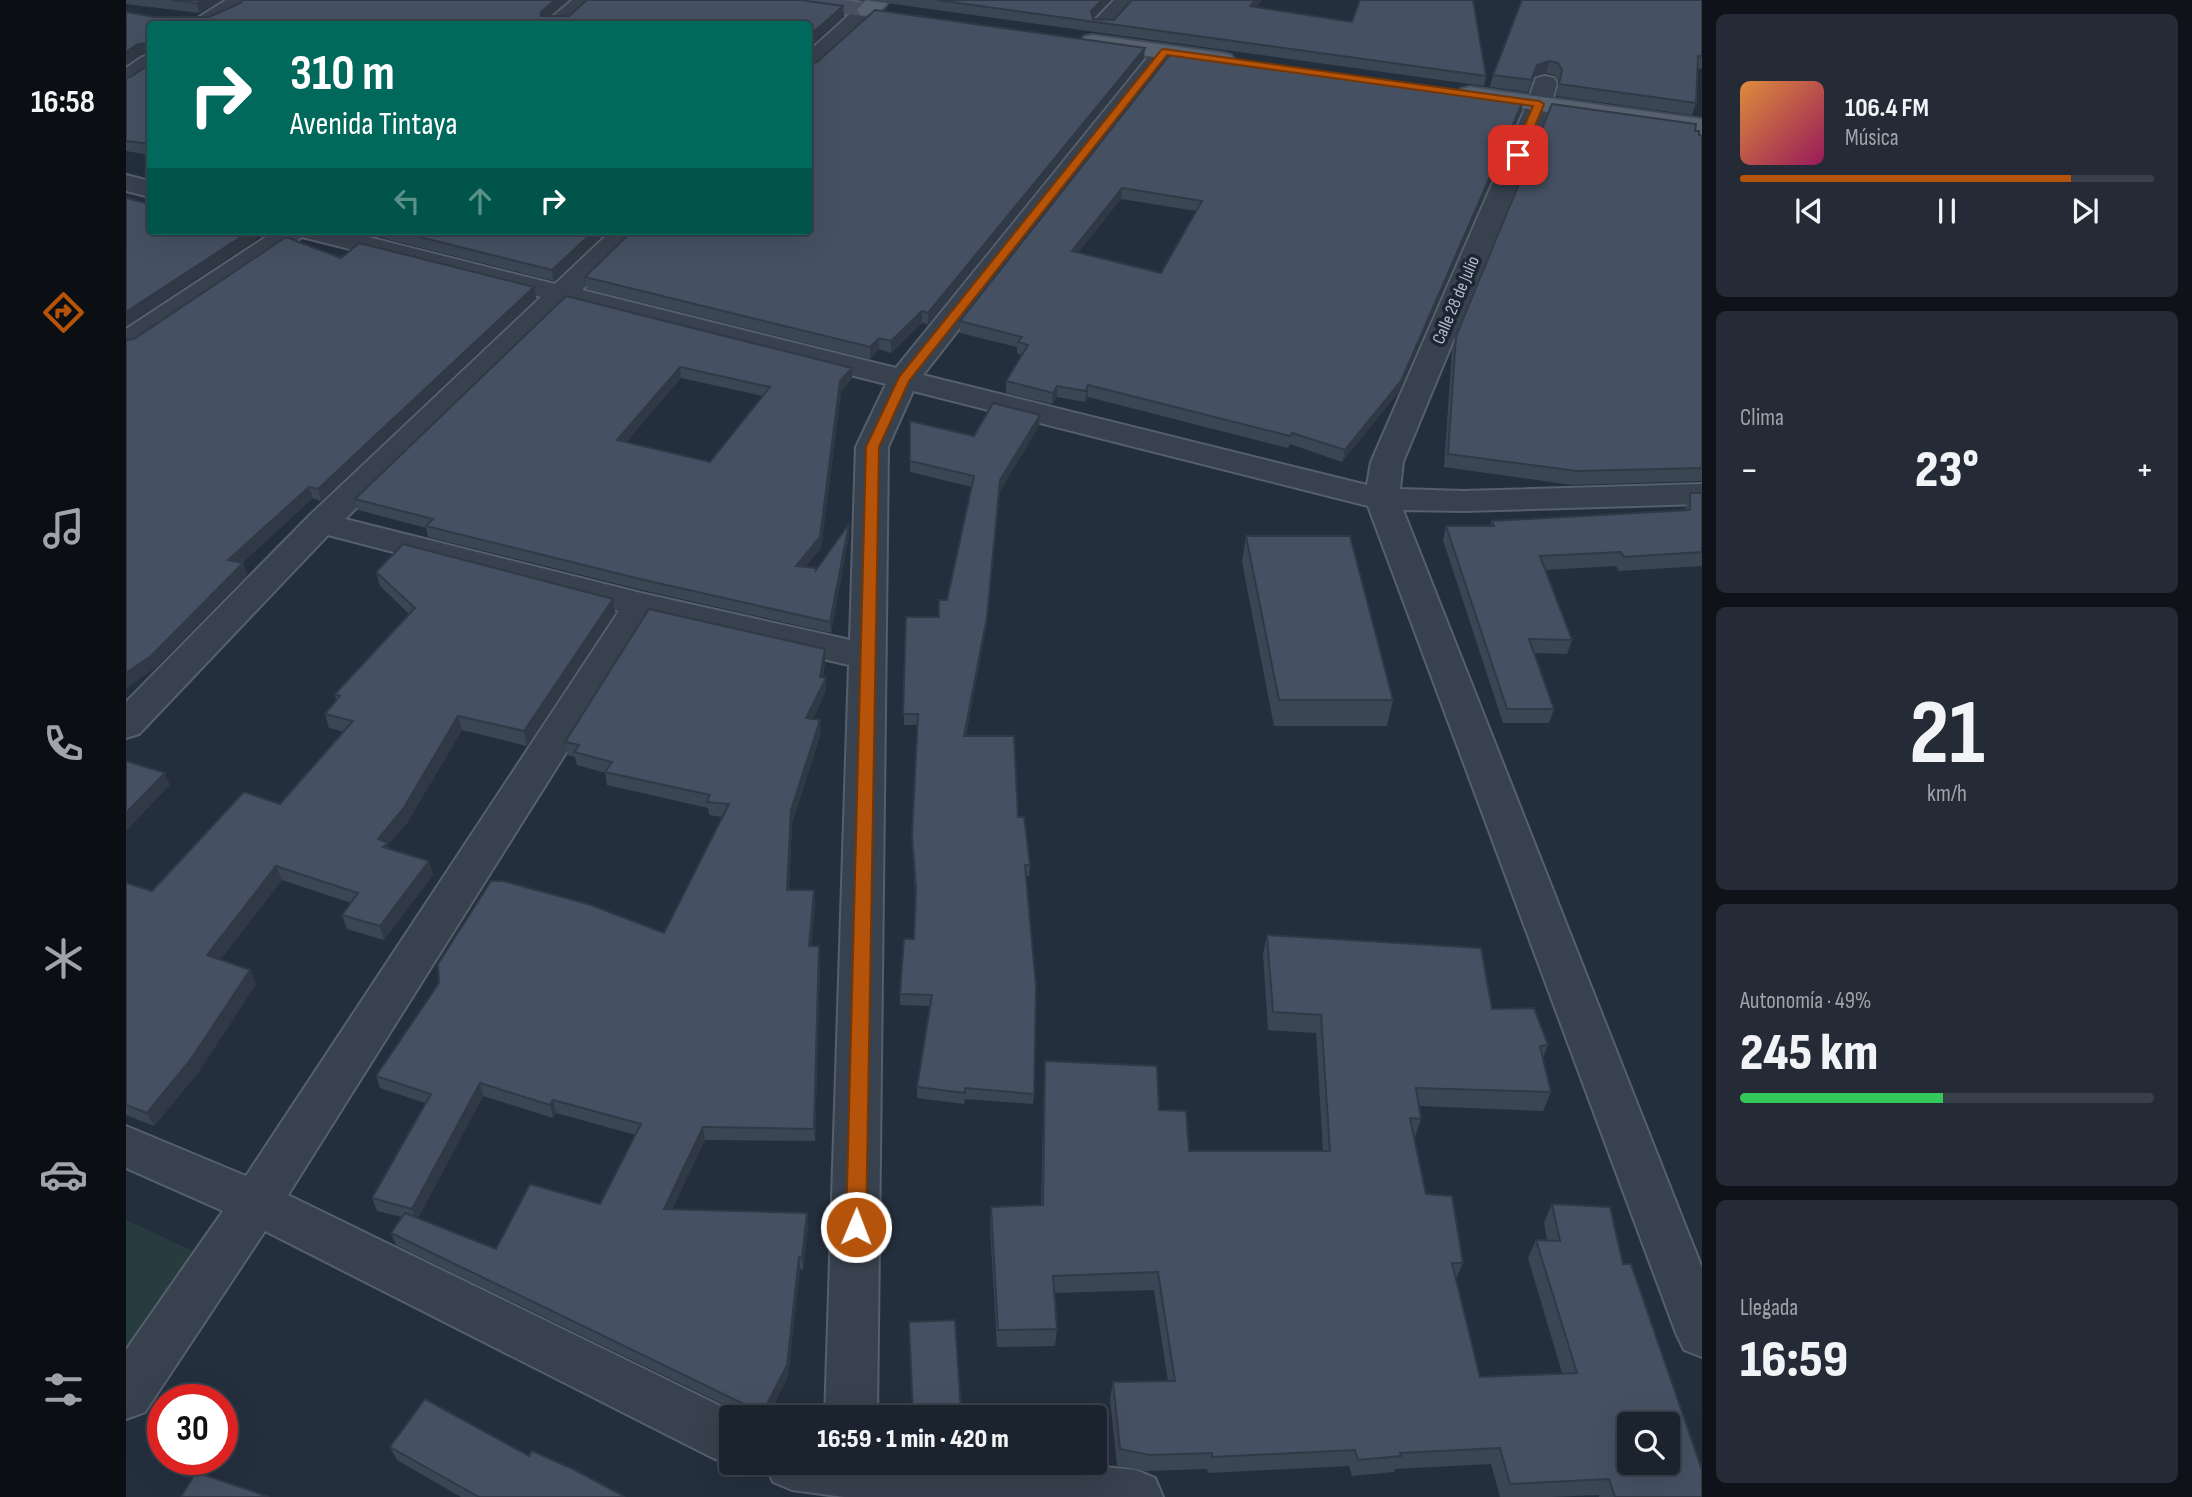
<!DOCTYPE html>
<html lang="es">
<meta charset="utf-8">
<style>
:root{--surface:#1b232e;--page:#242b36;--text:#f1f3f6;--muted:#a0a4aa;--line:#39404a;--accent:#b45309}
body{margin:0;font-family:"Sofia Sans Condensed",sans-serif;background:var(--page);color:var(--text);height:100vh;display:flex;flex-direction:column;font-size:26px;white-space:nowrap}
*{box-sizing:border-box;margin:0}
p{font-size:23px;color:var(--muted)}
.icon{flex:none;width:38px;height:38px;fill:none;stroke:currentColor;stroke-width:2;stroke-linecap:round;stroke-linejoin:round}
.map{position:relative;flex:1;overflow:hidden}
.drawer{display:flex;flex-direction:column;gap:14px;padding:14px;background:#0f1319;width:490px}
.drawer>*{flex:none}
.banner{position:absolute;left:21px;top:21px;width:665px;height:214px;border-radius:7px;box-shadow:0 7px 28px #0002,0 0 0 2px var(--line);background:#00695c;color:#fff;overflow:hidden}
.tools{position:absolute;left:1491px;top:1412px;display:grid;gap:14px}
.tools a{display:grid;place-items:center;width:63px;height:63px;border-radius:7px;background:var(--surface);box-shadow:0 7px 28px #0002,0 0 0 2px var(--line);font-size:35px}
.speed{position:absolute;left:21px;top:1384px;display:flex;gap:14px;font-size:35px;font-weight:700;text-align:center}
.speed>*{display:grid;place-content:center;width:91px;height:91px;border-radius:50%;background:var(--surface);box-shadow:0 7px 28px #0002,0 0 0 2px var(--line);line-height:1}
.speed .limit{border:10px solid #d22;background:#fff;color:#111}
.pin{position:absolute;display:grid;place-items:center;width:60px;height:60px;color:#fff;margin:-30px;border-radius:14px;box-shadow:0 4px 10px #0006}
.me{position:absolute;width:77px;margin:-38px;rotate:1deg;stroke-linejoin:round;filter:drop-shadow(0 0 5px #0008)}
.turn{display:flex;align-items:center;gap:24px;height:147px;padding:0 28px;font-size:32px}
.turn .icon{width:91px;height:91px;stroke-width:2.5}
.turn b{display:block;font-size:49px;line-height:60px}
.lanes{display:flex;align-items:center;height:66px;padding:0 28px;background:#0003;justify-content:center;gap:35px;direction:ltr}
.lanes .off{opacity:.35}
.big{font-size:52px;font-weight:800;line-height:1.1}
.drawer .card{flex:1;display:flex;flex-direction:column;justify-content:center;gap:10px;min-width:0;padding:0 24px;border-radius:10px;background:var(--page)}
.drawer .dial{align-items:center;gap:0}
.dial b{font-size:91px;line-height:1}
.song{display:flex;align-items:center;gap:21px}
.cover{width:84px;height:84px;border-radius:10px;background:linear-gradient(135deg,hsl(30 70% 55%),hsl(330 70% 35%))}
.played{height:7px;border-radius:4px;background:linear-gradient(90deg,var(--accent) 80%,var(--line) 80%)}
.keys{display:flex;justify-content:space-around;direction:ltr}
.heat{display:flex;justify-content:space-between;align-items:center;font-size:38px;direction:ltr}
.charge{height:10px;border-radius:5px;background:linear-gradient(90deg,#34c759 49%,var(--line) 0)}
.trip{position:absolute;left:593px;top:1405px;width:388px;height:70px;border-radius:7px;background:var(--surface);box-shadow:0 7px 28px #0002,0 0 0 2px var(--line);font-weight:800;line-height:70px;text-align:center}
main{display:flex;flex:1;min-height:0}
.tabs{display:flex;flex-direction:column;width:126px;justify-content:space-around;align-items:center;background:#0b0e12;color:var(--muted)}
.tabs .icon{width:49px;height:49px}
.tabs .current{color:var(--accent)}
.tabs b{font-size:32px;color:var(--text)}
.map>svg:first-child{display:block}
.green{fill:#263c3f}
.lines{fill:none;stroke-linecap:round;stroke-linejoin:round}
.street-casing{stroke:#565f6c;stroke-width:4}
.secondary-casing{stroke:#565f6c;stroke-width:4}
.primary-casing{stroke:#414a57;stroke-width:4}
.street{fill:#38414e;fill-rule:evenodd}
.secondary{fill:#465061;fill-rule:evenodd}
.primary{fill:#56606e;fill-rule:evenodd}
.wall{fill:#3b4654;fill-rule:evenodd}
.shaded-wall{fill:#303945}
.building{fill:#455162;stroke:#303945;stroke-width:2;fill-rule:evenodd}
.route{fill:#b45309;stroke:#753606;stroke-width:2}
.labels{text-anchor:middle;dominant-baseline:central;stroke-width:7;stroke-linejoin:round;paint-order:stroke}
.far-street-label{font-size:18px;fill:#b4bcc9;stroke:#1d2633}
</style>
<main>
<nav class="tabs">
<b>16:58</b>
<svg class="icon current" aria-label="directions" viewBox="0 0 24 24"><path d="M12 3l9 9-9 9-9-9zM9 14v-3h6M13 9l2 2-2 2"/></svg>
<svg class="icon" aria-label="music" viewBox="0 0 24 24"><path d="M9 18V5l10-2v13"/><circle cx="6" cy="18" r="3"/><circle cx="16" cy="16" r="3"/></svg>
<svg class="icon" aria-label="phone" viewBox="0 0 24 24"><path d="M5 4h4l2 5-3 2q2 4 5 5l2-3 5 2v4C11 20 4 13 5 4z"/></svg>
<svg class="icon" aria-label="climate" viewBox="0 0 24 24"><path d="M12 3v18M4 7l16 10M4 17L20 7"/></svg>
<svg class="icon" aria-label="car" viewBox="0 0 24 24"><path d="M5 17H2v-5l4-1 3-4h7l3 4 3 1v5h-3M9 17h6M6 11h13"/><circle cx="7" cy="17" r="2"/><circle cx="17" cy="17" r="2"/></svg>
<svg class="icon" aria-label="filters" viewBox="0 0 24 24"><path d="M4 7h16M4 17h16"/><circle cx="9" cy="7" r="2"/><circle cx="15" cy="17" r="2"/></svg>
</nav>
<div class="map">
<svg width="1576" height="1497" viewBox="0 0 1576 1497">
<rect width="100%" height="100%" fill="#242f3e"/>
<path class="green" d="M0 1220 80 1257 0 1374Z"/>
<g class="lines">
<defs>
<path id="street" d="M100 0H126L93 24H67L70 19Z
M446 0H471L443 24H418Z
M988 0H1012L985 28H969L966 23Z
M742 3 750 5 753 10 750 15 690 70 682 72V52L734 5Z
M1038 45 1046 47 1050 52 1046 57 797 375 1241 485 1245 462 1401 104 1410 78 1419 76 1428 78 1431 83 1425 104 1277 462 1274 489 1338 491 1576 484V504L1338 511 1277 510 1576 1268V1357L1558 1350 1550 1333 1242 506 787 391 762 447 751 1418H699L723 665 524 619 162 1195 619 1418H606V1463H611L606 1465 587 1458 139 1231 19 1412 0 1419V1350L97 1211 0 1168V1126L120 1176 493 611 202 535 13 734 0 738V702L183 516 415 297 176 237 11 348 0 351V329L149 231H218L429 284 485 231H515L456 290 770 368 1030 47ZM441 304 760 384 730 447 724 640 515 593 219 519Z
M24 55V73L9 84 0 86V68L16 57Z
M0 175 24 181V197L0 191Z
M639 1463H935L1010 1470 1029 1478 1037 1497H718L666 1490 647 1482Z"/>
<path id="secondary" d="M656 0H718L750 5 753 10 750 15 742 17 667 7 659 5Z"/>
<path id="primary" d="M740 0H764C756 11 748 18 734 15L731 10Z
M966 35 1097 53 1105 55 1109 60 1105 65 1097 67 958 47 954 42 958 37Z
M1344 87 1576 119V135L1335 99 1332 94 1335 89Z"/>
</defs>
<use href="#street" class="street-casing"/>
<use href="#secondary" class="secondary-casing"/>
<use href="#primary" class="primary-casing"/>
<use href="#street" class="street"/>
<use href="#secondary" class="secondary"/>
<use href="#primary" class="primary"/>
</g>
<path class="wall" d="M0 0H96L73 13 0 4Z
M443 0 424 16 717 6 718 16 682 24H24V155L0 151V78L6 76 22 65V53L15 54 0 65V12L29 17H83Z
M739 0H985L967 18V19L988 20 1006 0H1136L1130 7 1360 76 1358 86Z
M1576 0V69L1571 68 1570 103 1566 115 1430 96 1433 82 1429 75 1420 73 1408 77 1402 92 1364 87 1367 75Z
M1046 52 1395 112 1272 393 1216 462 1164 444 1162 448 962 397 959 402 931 397 926 404 880 393V381L896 355 891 353V347L834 333V321ZM995 199 1070 211 1035 273 952 252Z
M1018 58 802 324 796 323 765 353 753 349 744 359 461 289 459 277Z
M1569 131 1573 135 1576 136V481L1446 485 1318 467 1326 350 1330 336Z
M255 231H481L428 281 257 238Z
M215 258 408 287 410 298 195 501 187 498 116 563H117L121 575 29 668 8 339Z
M440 296 726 368V378L715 392 695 548 679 567 690 569 723 524V535L705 633 516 590 302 537 300 528 232 510 229 499ZM555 378 637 396 584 462 500 442Z
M784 421 848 436 913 426 874 491 860 628 840 736 892 817 904 865 903 876H900L908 1094 907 1104 839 1099 838 1104 791 1098V1087L804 1006 774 1005V994L788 939 789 896 786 836 792 725H778L780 617H813L821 600 846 487 784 472Z
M1564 493H1576V566L1493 571 1490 566 1419 570 1446 640 1441 654 1408 653 1428 709 1423 723H1377L1317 540 1320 526H1364L1366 521 1559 510Z
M1120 536 1267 700 1261 726H1148L1116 562Z
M250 572 487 599 489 613 401 746 336 730 281 823 262 845 263 849 303 861 307 875 258 940 221 929 216 915 225 903 156 880 94 960 124 970 130 984 72 1073 28 1126 0 1115V883L26 891 154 804 218 732 203 728 199 714 210 700 209 694 283 614 254 586Z
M699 662 697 677 700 678V691L687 719 695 733 666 823 663 890H688L689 903 685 946H693L694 959 689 1141 579 1140 546 1209 682 1225 677 1270 674 1269 662 1376 641 1418H607V1409L270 1245 265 1233 276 1217 251 1211 246 1198 299 1103 254 1088 250 1076 538 933 597 817 583 815 582 808 481 785 479 773 451 765 449 757 442 755 439 742ZM357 1096 427 1118 430 1113 510 1135 474 1204 370 1249 292 1218Z
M1141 935 1366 1009 1422 1045 1417 1058 1425 1092 1417 1111 1293 1106 1295 1119 1289 1137H1288L1300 1194 1337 1263 1330 1279 1354 1377 1436 1373 1402 1258 1410 1240 1421 1241 1418 1222 1426 1204 1497 1264 1576 1497H1473V1495L1424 1497H1374L1365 1464 1269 1469 1268 1472 1226 1476 1223 1466 1082 1473 1081 1469 1020 1471 991 1466 984 1399 987 1382 1042 1381 1028 1290 928 1293 931 1329 929 1346 871 1347 864 1225 865 1207 915 1205 918 1080 919 1061 1033 1110 1063 1151H1197L1190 1033 1142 1030 1137 954Z
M783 1322 835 1411V1418H787Z
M264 1447 403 1456 499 1497H335L271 1460Z"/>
<path class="shaded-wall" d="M76 0H96L73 13 71 3Z
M429 0H443L416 22V24L415 12Z
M976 0H985L964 21 965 11Z
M1129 0H1136L1123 16 1124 6Z
M717 6 718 16 682 48V37Z
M22 43 24 53 15 54 0 65V52L12 44Z
M1019 48 1018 58 802 324V313Z
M1423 61 1420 73 1408 77 1402 92 1411 65Z
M1397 101 1395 112 1272 393 1216 462 1219 450Z
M996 188 995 199 945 262 946 251Z
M124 231H127L130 240 0 326V312Z
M468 231H481L428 281 426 270Z
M408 287 410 298 195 501 192 489Z
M796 311V323L765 353V341Z
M753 338V349L744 359V347Z
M554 367 555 378 493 451 491 440Z
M726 368V378L715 392 695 548 671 577 670 566 714 381Z
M962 385V397L959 402 960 391Z
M931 386V397L926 404 927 393Z
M914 415 913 426 874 491 860 628 838 747V736L874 480Z
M183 487 187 498 106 572 102 560Z
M723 524V535L705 633 704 622Z
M117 563 121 575 29 668 0 689V673Z
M487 599 489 613 401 746 398 731Z
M699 649V662L694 689 700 678V691L681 731 680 718 694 677Z
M332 716 336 730 281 823 262 845 266 857 252 839Z
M694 720 695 733 666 823 662 903 661 890 665 810Z
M39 773 44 785 0 831V813Z
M303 861 307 875 258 940 254 926Z
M150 866 156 880 87 969 81 955Z
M688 890 689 903 684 959 683 946Z
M693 946 694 959 689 1141 688 1129Z
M124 970 130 984 72 1073 28 1126 21 1113Z
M354 1083 357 1096 290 1221 286 1209Z
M427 1100 430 1113 427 1118 424 1105Z
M577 1127 579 1140 541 1221 538 1209Z
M681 1213 682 1225 677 1270 676 1258Z
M673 1257 674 1269 662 1376 641 1418H634Z"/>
<path class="building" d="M44 0H76L71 3Z
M117 0H429L415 12V16H443L461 0H674L717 6 682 37V24H24V144L0 141V78L6 76 22 65V43L12 44 0 52V12L29 17H83L113 4Z
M811 0H976L965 11 967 19 988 20 1006 0H1129L1124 6 1226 22 1234 0H1347L1360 76Z
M1396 0H1576V56H1572L1570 103 1433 84 1436 70 1432 63 1423 61 1411 65 1405 80 1367 75Z
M749 10 1019 48 802 313 796 311 765 341 753 338 744 347 459 277 506 231H682V64L691 62Z
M1046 52 1397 101 1275 381 1219 450 1166 433 1164 436 962 385 960 391 931 386 927 393 880 381 902 345 892 342 896 337 834 321ZM996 188 1076 201 1035 273 946 251Z
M1426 104 1570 124 1569 131H1573V135L1576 136V468L1451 471 1322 454 1330 336Z
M0 198 24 204V231H124L0 312Z
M270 231H468L426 270Z
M160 237 215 258 233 243 408 287 192 489 183 487 102 560 117 563 25 656 0 673V340L8 339Z
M440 296 726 368 714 381 694 537 670 566 690 568V570L723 524 704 622 514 579 300 526 307 519 229 499ZM554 367 644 387 584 462 491 440Z
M867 403 914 415 874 480 861 617 838 736H888L892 817H898L904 865H899L910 987 908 1094 839 1088V1093L791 1087 806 995 774 994 778 939H788L790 888 786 836 792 714H777L780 617H813V600H821L848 476 784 461V421L848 436Z
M1564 493H1576V552L1498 557 1495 552 1414 556 1446 640 1403 639 1428 709H1381L1320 526H1368L1366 521 1564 510Z
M1120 536H1224L1267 700H1153Z
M277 544 487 599 398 731 332 716 277 809 252 839 262 843 257 847 303 861 254 926 216 915 232 893 150 866 81 955 124 970 65 1059 21 1113 0 1105V883L26 891 118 792 154 804 227 721 199 714 214 696 209 694 289 608 250 572Z
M523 609 699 649 694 677 700 678 680 718 694 720 665 810 661 890H688L683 946H693L688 1129 577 1127 538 1209 681 1213 676 1258 673 1257 661 1365 634 1418H607V1409H617L618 1404 265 1233 279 1213 370 1249 404 1184 474 1204 515 1124 427 1100 424 1105 354 1083 286 1209 246 1198 305 1094 250 1076 313 983 312 964 365 881H377L462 904 538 933 603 804 581 802 584 795 479 772 486 762 448 752 453 745 439 742Z
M0 761 39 773 0 813Z
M1141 935 1355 948 1366 1009 1408 1008 1422 1045 1414 1046 1425 1092 1290 1088 1295 1119 1284 1118 1300 1194 1326 1196 1337 1263H1326L1354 1377 1451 1373 1410 1240 1434 1241 1426 1204 1484 1207 1497 1264H1505L1576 1470V1497H1489L1483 1479 1384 1484 1374 1448 1274 1453 1275 1456 1232 1460 1229 1450 1086 1457V1453L1023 1455 994 1449 987 1382 1049 1381 1032 1272 927 1276 931 1329 872 1330 865 1207 917 1205 919 1061 1031 1066 1033 1110 1060 1111 1063 1151H1204L1195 1015 1147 1012ZM1503 1424H1542V1463H1503Z
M829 1320 835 1411 787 1413 783 1322Z
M299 1399 403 1456 406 1451 447 1469 499 1497H353L264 1447Z
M70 1472 143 1497H55Z"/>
<path class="route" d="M1038 49 1413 101 1418 104 1397 155 1392 158 1386 155 1407 106 1041 55 783 381 753 447 740 1227 737 1234 730 1237 723 1234 720 1227 740 447 773 377 1035 50Z"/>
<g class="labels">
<g class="far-street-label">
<text transform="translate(1330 300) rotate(-67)">Calle 28 de Julio</text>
</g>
</g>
</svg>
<div class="tools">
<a><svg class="icon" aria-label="search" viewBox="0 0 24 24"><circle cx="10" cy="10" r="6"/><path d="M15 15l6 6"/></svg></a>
</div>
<div class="speed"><div class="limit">30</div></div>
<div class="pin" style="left:1392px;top:155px;background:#d93025"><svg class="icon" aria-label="arrive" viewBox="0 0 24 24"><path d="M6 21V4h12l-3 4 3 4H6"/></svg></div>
<svg class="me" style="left:730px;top:1227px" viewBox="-20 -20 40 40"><circle r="17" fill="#b45309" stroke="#fff" stroke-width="3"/><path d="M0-11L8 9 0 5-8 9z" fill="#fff"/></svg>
<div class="trip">16:59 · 1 min · 420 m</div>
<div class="banner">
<div class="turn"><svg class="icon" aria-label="right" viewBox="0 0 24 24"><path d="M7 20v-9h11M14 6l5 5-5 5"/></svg><div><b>310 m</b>Avenida Tintaya</div></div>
<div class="lanes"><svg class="icon off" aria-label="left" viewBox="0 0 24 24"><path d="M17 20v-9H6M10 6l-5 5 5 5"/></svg><svg class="icon off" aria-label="ahead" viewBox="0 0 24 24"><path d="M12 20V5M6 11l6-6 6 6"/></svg><svg class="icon" aria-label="right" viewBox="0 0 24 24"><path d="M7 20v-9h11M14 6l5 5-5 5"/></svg></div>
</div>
</div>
<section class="drawer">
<div class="card">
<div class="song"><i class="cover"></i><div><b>106.4 FM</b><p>Música</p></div></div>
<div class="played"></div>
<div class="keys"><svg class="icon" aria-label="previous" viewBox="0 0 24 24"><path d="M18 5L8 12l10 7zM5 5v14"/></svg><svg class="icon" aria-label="pause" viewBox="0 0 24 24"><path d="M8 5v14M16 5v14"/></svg><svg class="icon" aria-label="next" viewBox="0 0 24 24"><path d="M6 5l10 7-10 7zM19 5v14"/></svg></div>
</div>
<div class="card"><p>Clima</p>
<div class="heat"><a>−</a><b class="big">23°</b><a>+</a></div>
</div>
<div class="card dial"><b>21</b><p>km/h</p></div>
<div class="card"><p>Autonomía · 49%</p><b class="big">245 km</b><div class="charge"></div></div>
<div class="card"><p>Llegada</p><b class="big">16:59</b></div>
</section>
</main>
